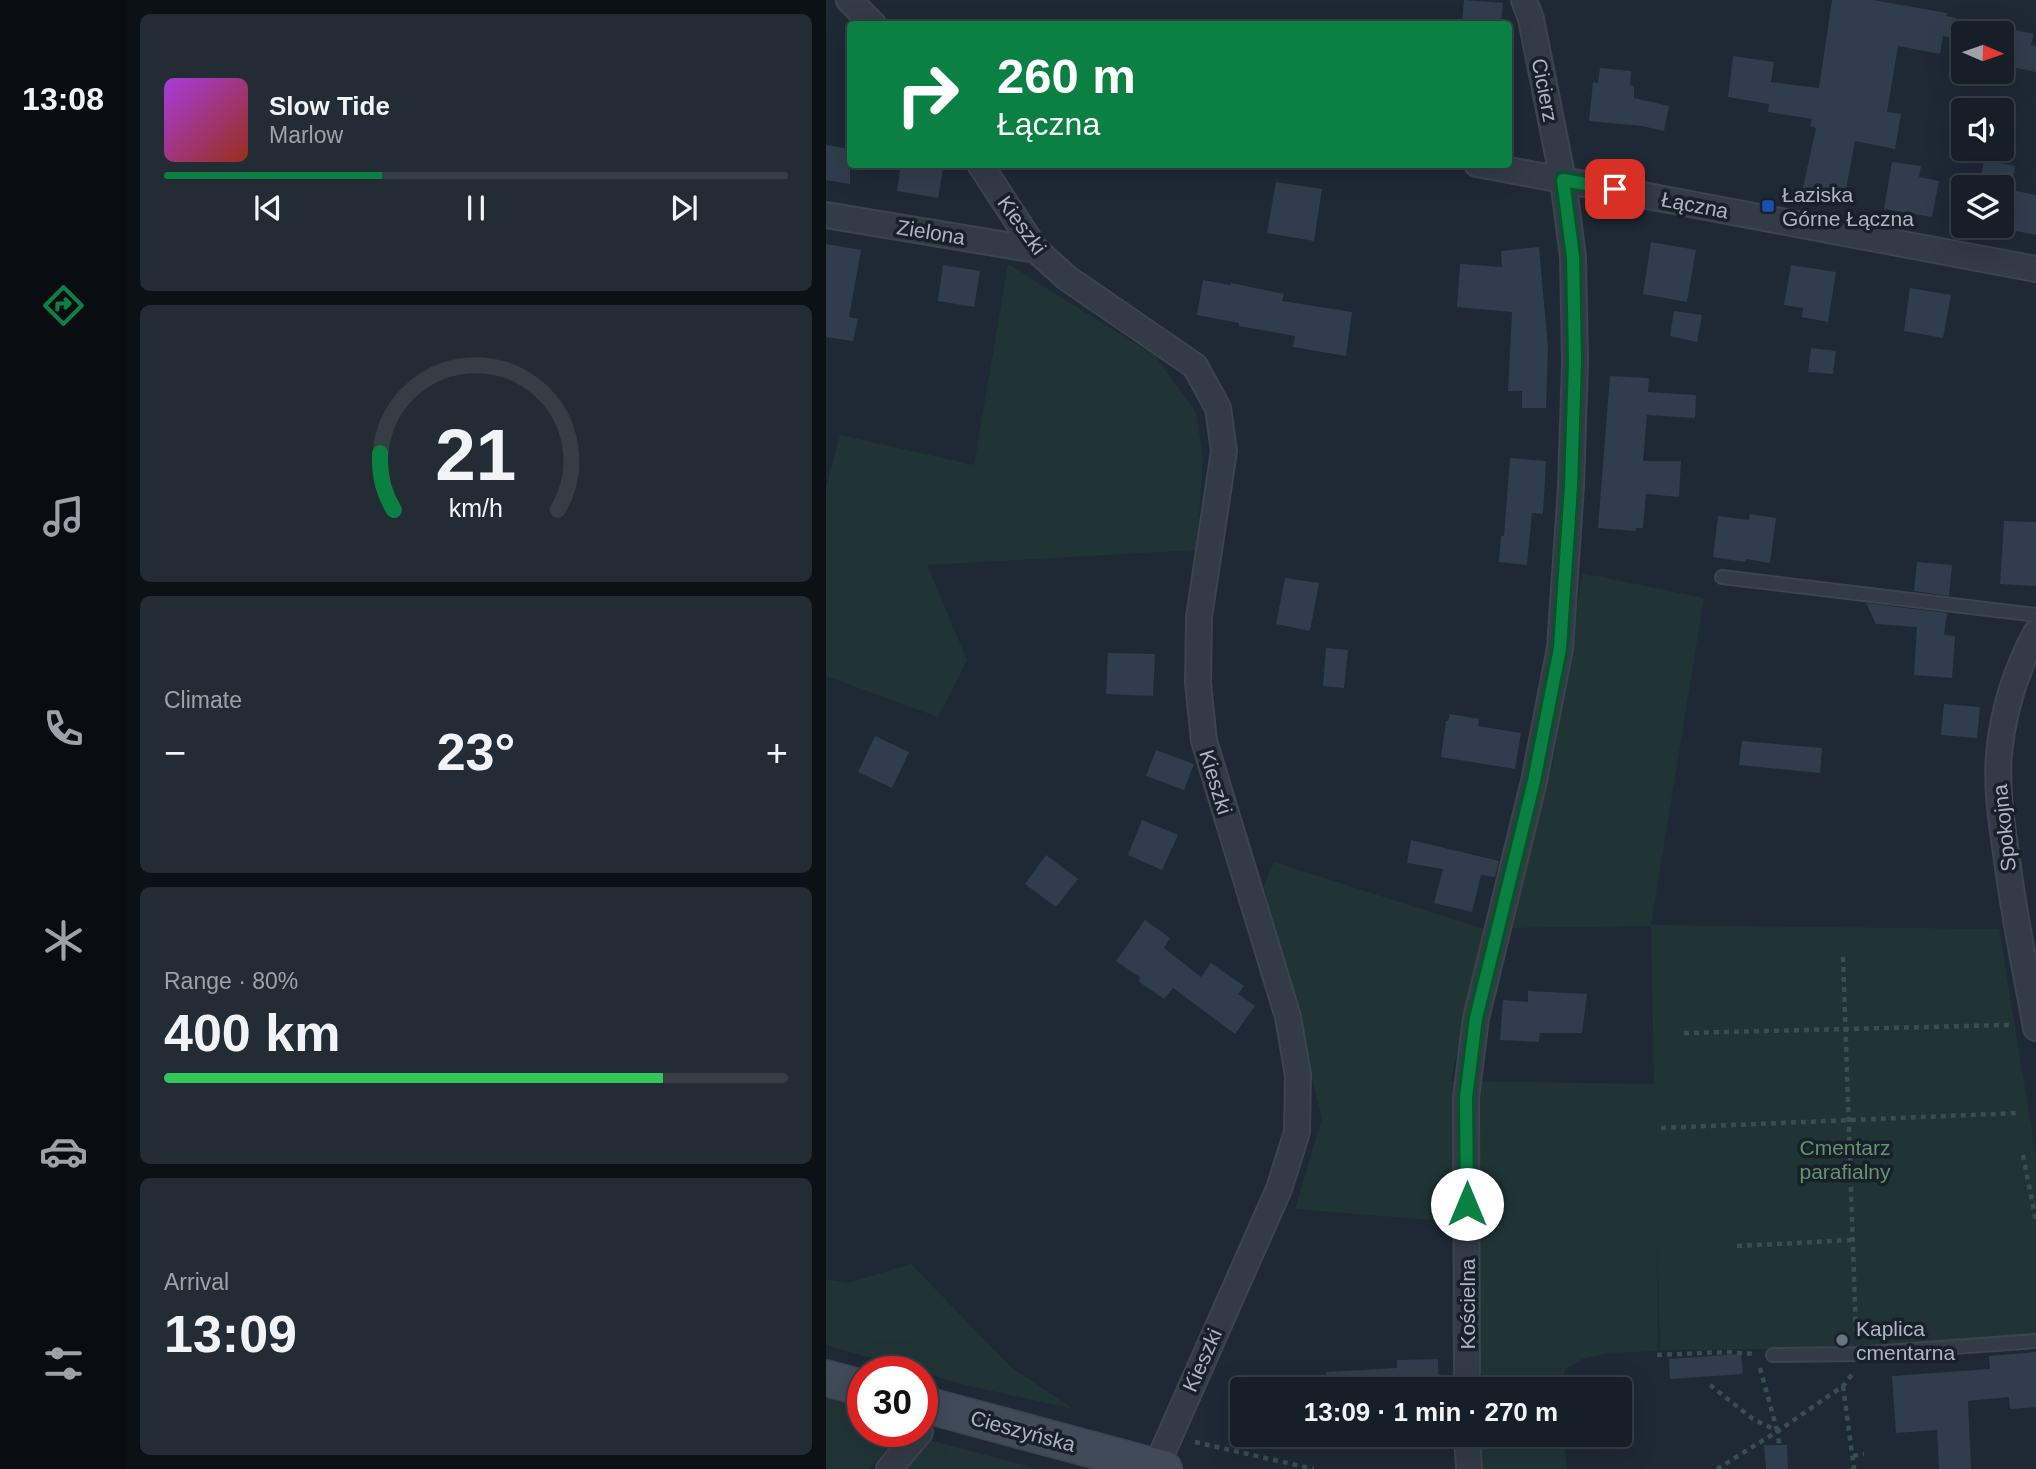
<!DOCTYPE html>
<meta charset="utf-8">
<style>
:root{--surface:#161f28;--page:#232c34;--text:#f1f3f6;--muted:#9ea2a8;--line:#353d45;--accent:#0b8043}
body{margin:0;font-family:Arial,sans-serif;background:var(--page);color:var(--text);height:100vh;display:flex;flex-direction:column;font-size:26px;white-space:nowrap}
*{box-sizing:border-box;margin:0}
p{font-size:23px;color:var(--muted)}
.icon{flex:none;width:38px;height:38px;fill:none;stroke:currentColor;stroke-width:2;stroke-linecap:round;stroke-linejoin:round}
.map{position:relative;flex:1;overflow:hidden}
.side{display:flex;flex-direction:column;gap:14px;padding:14px;background:#0c1116;width:700px}
.side>*{flex:none}
.banner{position:absolute;left:21px;top:21px;width:665px;height:147px;border-radius:7px;box-shadow:0 7px 28px #0002,0 0 0 2px var(--line);background:#0b8043;color:#fff;overflow:hidden}
.needle{width:46px;rotate:92deg}
.controls{position:absolute;left:1125px;top:21px;display:grid;gap:14px}
.controls a{display:grid;place-items:center;width:63px;height:63px;border-radius:7px;background:var(--surface);box-shadow:0 7px 28px #0002,0 0 0 2px var(--line);font-size:35px}
.speed{position:absolute;left:21px;top:1356px;display:flex;gap:14px;font-size:35px;font-weight:700;text-align:center}
.speed>*{display:grid;place-content:center;width:91px;height:91px;border-radius:50%;background:var(--surface);box-shadow:0 7px 28px #0002,0 0 0 2px var(--line);line-height:1}
.speed .limit{border:10px solid #d22;background:#fff;color:#111}
.pin{position:absolute;display:grid;place-items:center;width:60px;height:60px;color:#fff;margin:-30px;border-radius:14px;box-shadow:0 4px 10px #0006}
.me{position:absolute;width:77px;margin:-38px;rotate:0deg;stroke-linejoin:round;filter:drop-shadow(0 0 5px #0008)}
.turn{display:flex;align-items:center;gap:24px;height:147px;padding:0 35px;font-size:32px}
.turn .icon{width:91px;height:91px;stroke-width:2.5}
.turn b{display:block;font-size:49px;line-height:60px}
.big{font-size:52px;font-weight:700;line-height:1.1}
.side .widget{flex:1;display:flex;flex-direction:column;justify-content:center;gap:10px;min-width:0;padding:0 24px;border-radius:10px;background:var(--page)}
.side .dial{align-items:center;gap:0}
.dial svg{height:182px;overflow:visible;fill:none;stroke:var(--line);stroke-width:7;stroke-linecap:round;text-anchor:middle}
.dial text{fill:var(--text);stroke:none}
.song{display:flex;align-items:center;gap:21px}
.cover{width:84px;height:84px;border-radius:10px;background:linear-gradient(135deg,hsl(280 70% 55%),hsl(10 70% 35%))}
.played{height:7px;border-radius:4px;background:linear-gradient(90deg,var(--accent) 35%,var(--line) 35%)}
.keys{display:flex;justify-content:space-around;direction:ltr}
.heat{display:flex;justify-content:space-between;align-items:center;font-size:38px;direction:ltr}
.charge{height:10px;border-radius:5px;background:linear-gradient(90deg,#34c759 80%,var(--line) 0)}
.trip{position:absolute;left:404px;top:1377px;width:402px;height:70px;border-radius:7px;background:var(--surface);box-shadow:0 7px 28px #0002,0 0 0 2px var(--line);font-weight:700;line-height:70px;text-align:center}
main{display:flex;flex:1;min-height:0}
.tabs{display:flex;flex-direction:column;width:126px;justify-content:space-around;align-items:center;background:#090c10;color:var(--muted)}
.tabs .icon{width:49px;height:49px}
.tabs .active{color:var(--accent)}
.tabs b{font-size:32px;color:var(--text)}
.map>svg:first-child{display:block}
.green{fill:#203436}
.building{fill:#303d4c}
.lines{fill:none;stroke-linecap:round;stroke-linejoin:round}
.lane-casing{stroke:#3b444f;stroke-width:16}
.street-casing{stroke:#3b444f;stroke-width:28}
.secondary-casing{stroke:#3b444f;stroke-width:38}
.path{stroke:#394e4f;stroke-width:4.5;stroke-dasharray:5 5;stroke-linecap:butt}
.lane{stroke:#323b46;stroke-width:12}
.street{stroke:#323b46;stroke-width:24}
.secondary{stroke:#404a59;stroke-width:35}
.route-casing{stroke:#07532c;stroke-width:18}
.route{stroke:#0b8043;stroke-width:12}
.transit-dot{fill:#1a4fb4;stroke:#18202a;stroke-width:2.5}
.worship-dot{fill:#6b7280;stroke:#18202a;stroke-width:2.5}
.labels{text-anchor:middle;dominant-baseline:central;stroke-width:7;stroke-linejoin:round;paint-order:stroke}
.street-label{font-size:21px;fill:#abb5c3;stroke:#18202a}
.poi-label{font-size:21px;fill:#abb5c3;stroke:#18202a;text-anchor:start}
.park-label{font-size:21px;fill:#64936d;stroke:#18202a}
</style>
<main>
<nav class="tabs">
<b>13:08</b>
<svg class="icon active" aria-label="directions" viewBox="0 0 24 24"><path d="M12 3l9 9-9 9-9-9zM9 14v-3h6M13 9l2 2-2 2"/></svg>
<svg class="icon" aria-label="music" viewBox="0 0 24 24"><path d="M9 18V5l10-2v13"/><circle cx="6" cy="18" r="3"/><circle cx="16" cy="16" r="3"/></svg>
<svg class="icon" aria-label="phone" viewBox="0 0 24 24"><path d="M5 4h4l2 5-3 2q2 4 5 5l2-3 5 2v4C11 20 4 13 5 4z"/></svg>
<svg class="icon" aria-label="climate" viewBox="0 0 24 24"><path d="M12 3v18M4 7l16 10M4 17L20 7"/></svg>
<svg class="icon" aria-label="car" viewBox="0 0 24 24"><path d="M5 17H2v-5l4-1 3-4h7l3 4 3 1v5h-3M9 17h6M6 11h13"/><circle cx="7" cy="17" r="2"/><circle cx="17" cy="17" r="2"/></svg>
<svg class="icon" aria-label="filters" viewBox="0 0 24 24"><path d="M4 7h16M4 17h16"/><circle cx="9" cy="7" r="2"/><circle cx="15" cy="17" r="2"/></svg>
</nav>
<section class="side">
<div class="widget">
<div class="song"><i class="cover"></i><div><b>Slow Tide</b><p>Marlow</p></div></div>
<div class="played"></div>
<div class="keys"><svg class="icon" aria-label="previous" viewBox="0 0 24 24"><path d="M18 5L8 12l10 7zM5 5v14"/></svg><svg class="icon" aria-label="pause" viewBox="0 0 24 24"><path d="M8 5v14M16 5v14"/></svg><svg class="icon" aria-label="next" viewBox="0 0 24 24"><path d="M6 5l10 7-10 7zM19 5v14"/></svg></div>
</div>
<div class="widget dial"><svg viewBox="0 0 100 80">
<path d="M14 69A42 42 0 1 1 86 69"/>
<path d="M14 69A42 42 0 0 1 8 44" stroke="#0b8043"/>
<text x="50" y="56" font-size="32" font-weight="700">21</text>
<text x="50" y="72" font-size="11">km/h</text>
</svg></div>
<div class="widget"><p>Climate</p>
<div class="heat"><a>−</a><b class="big">23°</b><a>+</a></div>
</div>
<div class="widget"><p>Range · 80%</p><b class="big">400 km</b><div class="charge"></div></div>
<div class="widget"><p>Arrival</p><b class="big">13:09</b></div>
</section>
<div class="map">
<svg width="1210" height="1469" viewBox="0 0 1210 1469">
<rect width="100%" height="100%" fill="#1e2935"/>
<path class="green" d="M182 264 329 356 370 412 377 458 371 550 101 565 141 660 112 717 0 676V488L14 435 148 465Z
M756 573 878 598 825 925 1173 929 1210 1156V1336L1038 1348 834 1350 831 1235 832 1351 783 1353 759 1358 739 1369 735 1389H642L631 1222 469 1209 496 1118 438 886 448 862 658 929 625 1081 828 1084 825 926 682 928 727 764Z
M85 1264 185 1367 247 1409 139 1385 0 1345V1279L22 1283Z
M0 1397 37 1408V1432H77L43 1469H0Z
M645 1435H738L741 1469H647Z
M103 1440 213 1469H80Z"/>
<path class="building" d="M638 0 677 3 675 24H636Z
M1006 0H1047L1121 13 1120 16 1130 18 1125 38 1117 36 1114 54 1072 46 1061 112 1075 114 1069 149 1029 141 1018 200 976 192 990 128 984 126 986 119 942 112 943 104 902 97 907 56 948 62 945 82 993 88Z
M1176 27 1208 34 1205 45 1210 46V72L1176 65Z
M774 68 805 71 804 85 808 86V98L843 106 838 131 816 126 763 121 767 82 772 83Z
M0 145 24 149V184L0 180Z
M1158 160 1189 166 1185 190 1210 195V235L1163 226H1176V187H1153Z
M1066 162 1095 166 1093 177 1113 181 1106 217 1058 209Z
M75 164H118L112 198 71 191Z
M450 182 496 189 488 241 441 233Z
M825 242 870 250 861 302 817 294Z
M0 244 35 250 23 317 32 319 27 341 0 337Z
M713 247 722 347 720 408H696V391H682L686 312 631 307 634 264 676 267 675 251Z
M117 265 154 271 148 307 112 301Z
M965 265 1010 272 1002 322 976 317 977 308 958 305Z
M377 280 404 285 405 283 458 294 456 301 526 312 520 356 467 347 469 336 413 326V323L371 315Z
M1084 288 1125 295 1117 338 1078 331Z
M848 311 876 315 871 342 844 336Z
M985 348 1010 351 1007 374 982 372Z
M784 376 823 378 822 392 870 395 869 418 821 415 817 461H855L853 497 820 494 817 528H810V531L772 528Z
M684 458 720 461 717 514 706 513 701 565 673 562 675 536H678Z
M924 514 950 518 944 563 920 559 919 562 887 557 892 516 923 520Z
M1178 521 1210 522V586L1174 584Z
M1091 562 1126 565 1123 596 1088 591Z
M459 578 493 583 484 631 450 624Z
M1040 603 1121 613 1118 635 1129 636 1126 678 1088 675 1091 627 1050 624Z
M500 648 522 650 518 688 497 686Z
M282 653 329 654 327 696 280 694Z
M1118 704 1154 707 1151 738 1115 735Z
M624 714 653 719 652 726 695 733 689 769 615 757 620 721H622Z
M49 736 83 752 66 788 32 772Z
M916 741 996 748 994 773 913 765Z
M330 750 368 764 358 790 320 776Z
M316 820 352 835 336 870 302 855Z
M585 840 673 861 669 877 655 875 646 912 608 903 617 869 581 863Z
M220 855 252 879 230 907 199 884Z
M319 920 344 938 338 948 375 977 385 963 418 986 412 994 429 1006 409 1034 347 988 338 999 312 981 315 978 290 961Z
M702 991 761 994 756 1033H714L713 1042 674 1040 677 1000 702 1002Z
M1210 1352V1407L1184 1409 1183 1397 1142 1401 1145 1469H1113L1111 1430 1070 1433 1066 1376 1164 1369 1163 1356Z
M915 1354 917 1374 844 1379 843 1359Z
M612 1359 613 1390H501L500 1372 571 1368V1360Z
M938 1445H961L962 1469H940Z"/>
<g class="lines">
<defs>
<path id="lane" d="M896 577 1210 615
M947 1355 1031 1354 1210 1341"/>
<path id="street" d="M23 0 47 24
M154 164 210 250 241 278 369 366 392 408 398 451 373 617 372 683 378 741 462 1017 472 1075 471 1132 453 1189 330 1467
M651 164 1210 269
M0 215 210 250
M1210 633C1190 670 1177 711 1173 754 1170 790 1176 825 1181 860 1188 916 1200 972 1210 1028
M641 1390 640 1098 650 1018 708 781 734 648 745 486 749 362 747 257 737 180 705 19 698 0
M641 1435 643 1469
M63 1469 94 1432"/>
<path id="secondary" d="M0 1378 37 1388
M96 1404 338 1469"/>
</defs>
<use href="#lane" class="lane-casing"/>
<use href="#street" class="street-casing"/>
<use href="#secondary" class="secondary-casing"/>
<path class="path" d="M1017 957 1030 1336
M858 1033 1183 1025
M835 1128 1192 1113
M1197 1155 1210 1221
M911 1246 1027 1240
M831 1355 900 1352 928 1354
M934 1368 951 1430
M884 1385 927 1419 952 1431 953 1445
M1017 1386 1028 1469
M369 1442 488 1469
M1027 1456 1038 1454
M891 1469 952 1431 1017 1386 1027 1373"/>
<use href="#lane" class="lane"/>
<use href="#street" class="street"/>
<use href="#secondary" class="secondary"/>
</g>
<g class="lines">
<defs>
<path id="route" d="M641 1204 640 1098 650 1018 708 781 734 648 745 486 749 362 747 257 737 180 789 189"/>
</defs>
<use href="#route" class="route-casing"/>
<use href="#route" class="route"/>
</g>
<rect class="transit-dot" x="935" y="199" width="14" height="14" rx="3.5"/>
<circle class="worship-dot" cx="1016" cy="1340" r="7"/>
<g class="labels">
<g class="street-label">
<text transform="translate(719 90) rotate(79)">Cicierz</text>
<text transform="translate(869 205) rotate(11)">Łączna</text>
<text transform="translate(196 225) rotate(54)">Kieszki</text>
<text transform="translate(105 232) rotate(9)">Zielona</text>
<text transform="translate(390 782) rotate(73)">Kieszki</text>
<text transform="translate(1178 828) rotate(-96)">Spokojna</text>
<text transform="translate(641 1304) rotate(-90)">Kościelna</text>
<text transform="translate(376 1360) rotate(-66)">Kieszki</text>
<text transform="translate(197 1431) rotate(15)">Cieszyńska</text>
</g>
<g class="poi-label">
<text x="956" y="194">Łaziska<tspan x="956" dy="24">Górne Łączna</tspan></text>
<text x="1030" y="1328">Kaplica<tspan x="1030" dy="24">cmentarna</tspan></text>
</g>
<g class="park-label">
<text x="1019" y="1147">Cmentarz<tspan x="1019" dy="24">parafialny</tspan></text>
</g>
</g>
</svg>
<div class="controls">
<a><svg class="needle" viewBox="-14 -14 28 28"><path d="M0-13l5 13h-10z" fill="#e53935"/><path d="M0 13l5-13h-10z" fill="#9ea2a8"/></svg></a>
<a><svg class="icon" aria-label="sound" viewBox="0 0 24 24"><path d="M4 9h4l5-4v14l-5-4H4zM17 9q2 3 0 6"/></svg></a>
<a><svg class="icon" aria-label="layers" viewBox="0 0 24 24"><path d="M12 4l9 5-9 5-9-5zM3 14l9 5 9-5"/></svg></a>
</div>
<div class="speed"><div class="limit">30</div></div>
<div class="pin" style="left:789px;top:189px;background:#d93025"><svg class="icon" aria-label="arrive" viewBox="0 0 24 24"><path d="M6 21V4h12l-3 4 3 4H6"/></svg></div>
<svg class="me" style="left:641px;top:1204px" viewBox="-20 -20 40 40"><circle r="19" fill="#fff"/><path d="M0-13L10 11 0 6-10 11z" fill="#0b8043"/></svg>
<div class="trip">13:09 · 1 min · 270 m</div>
<div class="banner">
<div class="turn"><svg class="icon" aria-label="right" viewBox="0 0 24 24"><path d="M7 20v-9h11M14 6l5 5-5 5"/></svg><div><b>260 m</b>Łączna</div></div>
</div>
</div>
</main>
